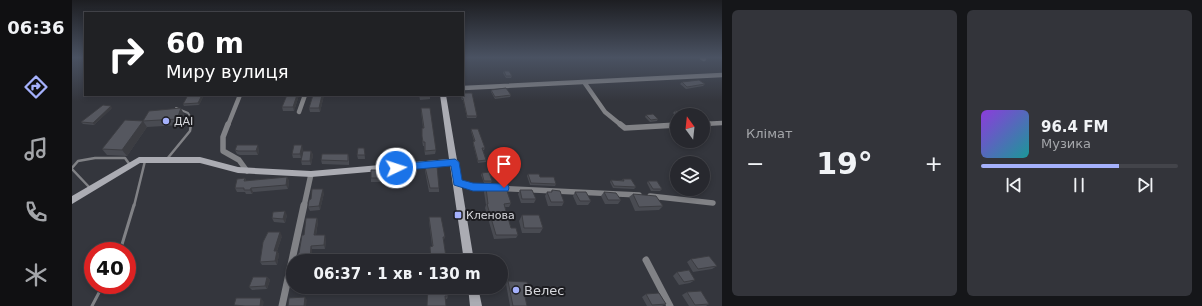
<!DOCTYPE html>
<html lang="uk">
<meta charset="utf-8">
<style>
:root{--surface:#27282e;--page:#33343a;--text:#f1f3f6;--muted:#a4a6aa;--line:#43444a;--accent:#a5b1fc}
body{margin:0;font-family:"DejaVu Sans",sans-serif;background:var(--page);color:var(--text);height:100vh;display:flex;flex-direction:column;font-size:15px;white-space:nowrap}
*{box-sizing:border-box;margin:0}
p{font-size:13px;color:var(--muted)}
.icon{flex:none;width:22px;height:22px;fill:none;stroke:currentColor;stroke-width:2;stroke-linecap:round;stroke-linejoin:round}
.map{position:relative;flex:1;overflow:hidden}
.sheet{display:flex;flex-direction:column;gap:10px;padding:10px;background:#151619;width:480px}
.sheet>*{flex:none}
.guide{position:absolute;left:12px;top:12px;width:380px;height:84px;border-radius:0px;box-shadow:0 2px 6px #0003,0 0 0 1px var(--line);background:#202124;color:#fff;overflow:hidden}
.needle{width:26px;rotate:345deg}
.buttons{position:absolute;left:598px;top:108px;display:grid;gap:8px}
.buttons a{display:grid;place-items:center;width:40px;height:40px;border-radius:50%;background:var(--surface);box-shadow:0 2px 6px #0003,0 0 0 1px var(--line);font-size:20px}
.speed{position:absolute;left:12px;top:242px;display:flex;gap:8px;font-size:20px;font-weight:700;text-align:center}
.speed>*{display:grid;place-content:center;width:52px;height:52px;border-radius:50%;background:var(--surface);box-shadow:0 2px 6px #0003,0 0 0 1px var(--line);line-height:1}
.speed .limit{border:6px solid #d22;background:#fff;color:#111}
.pin{position:absolute;display:grid;place-items:center;width:34px;height:34px;color:#fff;margin:-41px -17px;border-radius:50% 50% 50% 0;rotate:-45deg;box-shadow:0 0 4px #0007}
.pin .icon{rotate:45deg}
.me{position:absolute;width:44px;margin:-22px;rotate:86deg;stroke-linejoin:round;filter:drop-shadow(0 0 3px #0008)}
.turn{display:flex;align-items:center;gap:14px;height:84px;padding:0 16px;font-size:18px}
.turn .icon{width:52px;height:52px;stroke-width:2.5}
.turn b{display:block;font-size:28px;line-height:34px}
.big{font-size:30px;font-weight:700;line-height:1.1}
.sheet .card{flex:1;display:flex;flex-direction:column;justify-content:center;gap:6px;min-width:0;padding:0 14px;border-radius:6px;background:var(--page)}
.song{display:flex;align-items:center;gap:12px}
.cover{width:48px;height:48px;border-radius:6px;background:linear-gradient(135deg,hsl(270 70% 55%),hsl(180 70% 35%))}
.played{height:4px;border-radius:2px;background:linear-gradient(90deg,var(--accent) 70%,var(--line) 70%)}
.keys{display:flex;justify-content:space-around;direction:ltr}
.heat{display:flex;justify-content:space-between;align-items:center;font-size:22px;direction:ltr}
.sheet .tiles{flex:1;display:grid;gap:10px;grid-template-columns:repeat(2,1fr)}
.trip{position:absolute;left:214px;top:254px;width:222px;height:40px;border-radius:20px;background:var(--surface);box-shadow:0 2px 6px #0003,0 0 0 1px var(--line);font-weight:700;line-height:40px;text-align:center}
main{display:flex;flex:1;min-height:0}
.tabs{display:flex;flex-direction:column;width:72px;justify-content:space-around;align-items:center;background:#101012;color:var(--muted)}
.tabs .icon{width:28px;height:28px}
.tabs .on{color:var(--accent)}
.tabs b{font-size:18px;color:var(--text)}
.map>svg:first-child{display:block}
.lines{fill:none;stroke-linecap:round;stroke-linejoin:round}
.lane-far2{stroke:#818286;stroke-width:2}
.lane-far1{stroke:#818286;stroke-width:2.5}
.lane{stroke:#818286;stroke-width:3}
.street-far2{stroke:#818286;stroke-width:4.5}
.street-far1{stroke:#818286;stroke-width:5.5}
.street{stroke:#818286;stroke-width:7}
.secondary{fill:#abacb3;fill-rule:evenodd}
.wall{fill:#494b52}
.shaded-wall{fill:#3c3d42}
.building{fill:#55575f;stroke:#3c3d42}
.route{fill:#1a73e8;stroke:#114b97}
.poi-dot{fill:#a5b1fc;stroke:#1d1d21;stroke-width:1.5}
.labels{text-anchor:middle;dominant-baseline:central;stroke-width:4;stroke-linejoin:round;paint-order:stroke}
.poi-label{font-size:11px;fill:#d7d8dd;stroke:#1d1d21;text-anchor:start}
.near-poi-label{font-size:13px;fill:#d7d8dd;stroke:#1d1d21;text-anchor:start}
</style>
<main>
<nav class="tabs">
<b>06:36</b>
<svg class="icon on" aria-label="directions" viewBox="0 0 24 24"><path d="M12 3l9 9-9 9-9-9zM9 14v-3h6M13 9l2 2-2 2"/></svg>
<svg class="icon" aria-label="music" viewBox="0 0 24 24"><path d="M9 18V5l10-2v13"/><circle cx="6" cy="18" r="3"/><circle cx="16" cy="16" r="3"/></svg>
<svg class="icon" aria-label="phone" viewBox="0 0 24 24"><path d="M5 4h4l2 5-3 2q2 4 5 5l2-3 5 2v4C11 20 4 13 5 4z"/></svg>
<svg class="icon" aria-label="climate" viewBox="0 0 24 24"><path d="M12 3v18M4 7l16 10M4 17L20 7"/></svg>
</nav>
<div class="map">
<svg width="650" height="306" viewBox="0 0 650 306">
<rect width="100%" height="100%" fill="#34363d"/>
<g class="lines">
<path class="lane-far2" d="M104 108 116 113 120 119 119 125"/>
<path class="lane-far1" d="M95 159 118 131 119 124
M0 168 6 161 23 158H53L58 165
M0 169 18 188
M62 206 73 161"/>
<path class="lane" d="M48 251 62 205
M20 306 31 285"/>
<path class="street-far2" d="M630 58 632 59
M512 82 533 112 549 125
M391 88 650 75
M227 112 233 95
M631 124 650 123
M156 125 168 95"/>
<path class="street-far1" d="M156 124 151 137V151L167 160 175 171
M548 124 553 128 605 125
M631 124H637
M386 183 401 187 567 195
M578 196 641 203
M232 206 239 174"/>
<path class="street" d="M574 260 598 306
M210 306 232 205"/>
<path class="secondary" d="M368 95H374L385 160 387 162 386 164 402 261H392L378 165 239 177 166 173 128 163H68L0 204V196L67 157H128L166 167 239 171 377 159Z
M396 287H406L410 306H398Z"/>
</g>
<path class="wall" d="M432 71 440 76 439 78H434L431 73Z
M610 82 633 84 631 86 614 89 608 84Z
M419 90 439 95 438 97 423 99 419 92Z
M132 95 127 105 112 106 111 104Z
M215 95H227L222 111H211L210 107Z
M241 95H252L248 112H238L237 108Z
M347 95H358V99L348 100Z
M388 95H391L405 116 404 118H395L391 100H390Z
M40 108 22 125 11 124 9 122Z
M349 108 364 150 363 154 353 155 352 146H351L350 140V128H351L349 111Z
M603 111 614 115H605V117L601 113Z
M112 114 108 125 75 127 55 156 35 155 30 149 71 121Z
M574 115 586 119 585 121 578 122 573 117Z
M399 129 413 148 412 150H411L414 160V162L406 163 401 144V142L402 141 399 131Z
M292 148 293 159H286L285 155Z
M187 149 186 155H168L165 154 163 150Z
M231 149 229 158H221L220 154Z
M239 151 241 155 239 165H230L229 161Z
M276 154 277 158V165L250 164 249 160Z
M353 167 367 188V192H357L353 171Z
M299 170H307L308 182H299Z
M410 173 420 181 419 183H412L409 175Z
M456 174 468 177 484 184 483 186 458 185 455 176Z
M215 177 217 181 216 189 181 192 180 194H174L173 192H165L163 188 173 178 174 181Z
M551 179 564 187 562 189 541 188 538 182 539 180H550Z
M576 181 590 189 588 191H579L575 183Z
M414 188 439 203 437 207H433L439 228 446 235 444 238 422 239 413 208 414 205 412 192Z
M448 190 464 199 462 203H449L446 194Z
M480 190 492 202 490 206H476L473 196 475 192H479Z
M503 192 519 201 516 205H505L501 196Z
M532 192 549 200 546 204H533L529 196Z
M252 193 248 210 238 211 236 207 239 199Z
M561 194 591 206 587 210 563 211 557 197Z
M215 215 213 223 202 222 200 218Z
M450 215 471 228 468 233H450L447 221Z
M357 217 373 237 371 241 374 257 373 261H359L358 250V247L360 246 357 221Z
M245 218 246 222 244 235 254 239 253 249H240L227 253 232 235Z
M210 236 205 251 207 254 205 265H190L188 262Z
M619 259 645 266 640 269 621 272 615 262Z
M605 272 623 280 618 283 607 285 601 276Z
M195 277 198 280 195 289 180 290 177 287Z
M436 281 457 292 455 296H453L455 306H438L434 284Z
M220 287H238V291L222 290Z
M356 287 376 296 375 299H373L374 306H355Z
M615 292 637 304 634 306H617L610 295Z
M574 294 594 304 590 306H575L570 297Z"/>
<path class="shaded-wall" d="M130 95H132L127 105 126 103Z
M225 95H227L222 111 221 107Z
M250 95H252L248 112 247 108Z
M39 106 40 108 22 125 21 123Z
M109 108 112 114 108 125 105 119Z
M71 121 75 127 55 156 50 150Z
M186 145 187 149 186 155 184 151Z
M230 145 231 149 229 158 228 154Z
M239 151 241 155 239 165 238 161Z
M215 177 217 181 216 189 214 185Z
M179 188 181 192 180 194 178 190Z
M251 189 252 193 248 210 247 206Z
M213 211 215 215 213 223 211 219Z
M245 218 246 222 243 239 242 235Z
M208 232 210 236 204 254 202 251Z
M253 235 254 239 253 249 252 245Z
M239 246 240 249V261H238Z
M205 251 207 254 205 265 203 261Z
M195 277 198 280 195 289 193 286Z
M233 297 235 300 234 306H232Z
M189 298 192 302 191 306H188Z"/>
<path class="building" d="M391 64 393 71H391Z
M432 71H437L440 76H434Z
M627 80 633 84 615 87 610 82Z
M434 88 439 95 423 97 419 90Z
M391 93H400L405 116H395L391 98H390L389 95H391Z
M116 95H130L126 103 111 104Z
M215 95H225L221 107H210Z
M241 95H250L247 108H237Z
M348 95H358L348 96Z
M31 105 39 106 21 123 9 122Z
M109 108 105 119 71 121 77 111Z
M349 108H358L364 150 353 151V142H351L350 136V128H352Z
M603 111H610L614 115H606Z
M581 114 586 119 579 120 574 115Z
M53 120 71 121 50 150 30 149Z
M399 129H406L413 148H410L414 160 406 161 401 142 403 141Z
M165 145H186L184 151H166L163 150Z
M222 145H230L228 154H220Z
M286 148H292L293 155H285Z
M231 151H239L238 161H229Z
M250 154H276V161L249 160Z
M365 166 367 188H358L353 167Z
M299 170H307L308 178H299Z
M417 172 420 181H412L410 173Z
M456 174H467L468 177H482L484 184 459 183Z
M215 177 214 185 179 188 178 190H172V188H163L165 179 173 178 172 181Z
M551 179H559L564 187 542 186 539 180 552 181Z
M576 181H585L590 189H581Z
M414 188H434L439 203 432 204 439 228H444L446 235H424L415 204H416Z
M240 189H251L247 206 236 207 237 200 239 199Z
M448 190H460L464 199H450Z
M480 190 488 191 492 202H479L475 192H480Z
M503 192H514L519 201H508Z
M532 192 544 193 549 200H536Z
M561 194 584 196 591 206 567 207Z
M213 211 211 219 200 218 201 212Z
M450 215H467L471 228H452Z
M357 217H369L373 237H371L374 257 359 258 358 247 361 246Z
M234 218H245L242 235H253L252 245 239 246 238 261H225L226 253H227L230 235H232Z
M196 232H208L202 251H205L203 261 188 262 191 242Z
M637 256 645 266 626 269 619 259Z
M617 270 623 280 612 282 605 272Z
M181 277H195L193 286 177 287Z
M436 281 455 282 457 292H452L455 306H441Z
M221 284V287H236V288L220 287Z
M356 287H375L376 296H373L374 306H355Z
M629 291 637 304 623 305 615 292Z
M587 293 594 304 580 305 574 294Z
M233 297 232 306H216L217 298Z
M164 298H189L188 306H173L162 305Z"/>
<linearGradient id="sky" x2="0" y2="1"><stop stop-color="#1d1e22"/><stop offset="0.57" stop-color="#4a5262"/><stop offset="1" stop-color="#4a5262" stop-opacity="0"/></linearGradient>
<rect width="650" height="101" fill="url(#sky)"/>
<path class="route" d="M383 159 387 162 390 180 401 183 432 184 436 185 437 188 436 191H401L382 185 379 166 324 171 319 168 324 164Z"/>
<g class="poi-dot">
<circle cx="94" cy="121" r="4"/>
<rect x="382" y="211" width="8" height="8" rx="2"/>
<circle cx="444" cy="290" r="4"/>
</g>
<g class="labels">
<g class="poi-label">
<text x="102" y="121">ДАІ</text>
<text x="394" y="215">Кленова</text>
</g>
<g class="near-poi-label">
<text x="452" y="290">Велес</text>
</g>
</g>
</svg>
<div class="buttons">
<a><svg class="needle" viewBox="-14 -14 28 28"><path d="M0-13l5 13h-10z" fill="#e53935"/><path d="M0 13l5-13h-10z" fill="#a4a6aa"/></svg></a>
<a><svg class="icon" aria-label="layers" viewBox="0 0 24 24"><path d="M12 4l9 5-9 5-9-5zM3 14l9 5 9-5"/></svg></a>
</div>
<div class="speed"><div class="limit">40</div></div>
<div class="pin" style="left:432px;top:188px;background:#d93025"><svg class="icon" aria-label="arrive" viewBox="0 0 24 24"><path d="M6 21V4h12l-3 4 3 4H6"/></svg></div>
<svg class="me" style="left:324px;top:168px" viewBox="-20 -20 40 40"><circle r="17" fill="#1a73e8" stroke="#fff" stroke-width="3"/><path d="M0-11L8 9 0 5-8 9z" fill="#fff"/></svg>
<div class="trip">06:37 · 1 хв · 130 m</div>
<div class="guide">
<div class="turn"><svg class="icon" aria-label="right" viewBox="0 0 24 24"><path d="M7 20v-9h11M14 6l5 5-5 5"/></svg><div><b>60 m</b>Миру вулиця</div></div>
</div>
</div>
<section class="sheet">
<div class="tiles">
<div class="card"><p>Клімат</p>
<div class="heat"><a>−</a><b class="big">19°</b><a>+</a></div>
</div>
<div class="card">
<div class="song"><i class="cover"></i><div><b>96.4 FM</b><p>Музика</p></div></div>
<div class="played"></div>
<div class="keys"><svg class="icon" aria-label="previous" viewBox="0 0 24 24"><path d="M18 5L8 12l10 7zM5 5v14"/></svg><svg class="icon" aria-label="pause" viewBox="0 0 24 24"><path d="M8 5v14M16 5v14"/></svg><svg class="icon" aria-label="next" viewBox="0 0 24 24"><path d="M6 5l10 7-10 7zM19 5v14"/></svg></div>
</div>
</div>
</section>
</main>
